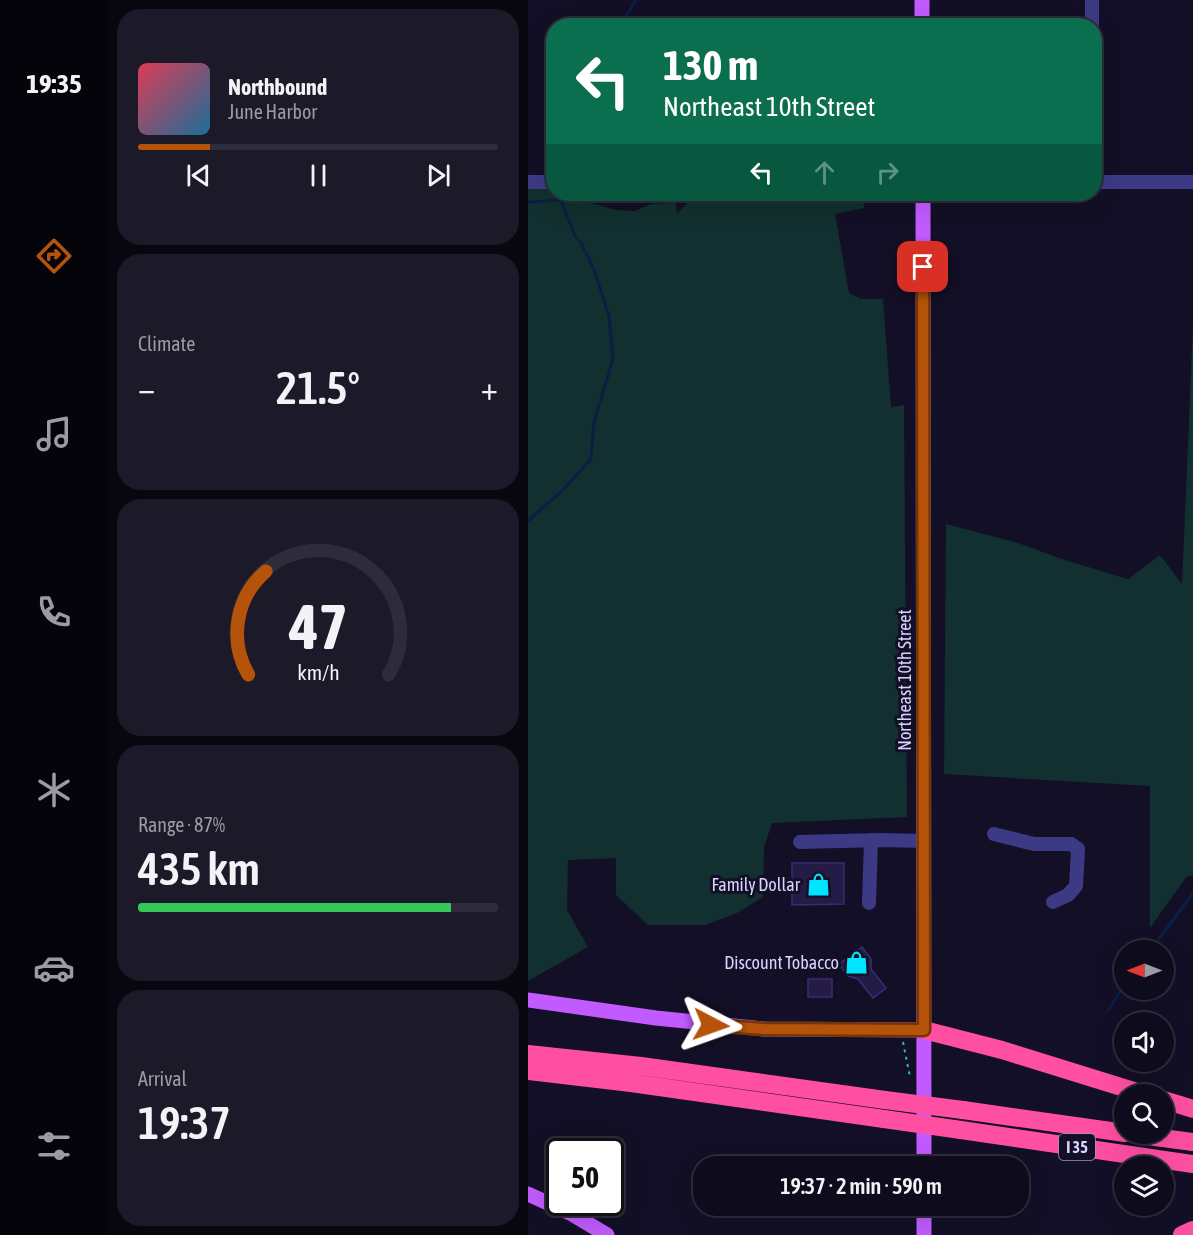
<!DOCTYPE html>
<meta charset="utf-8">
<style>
:root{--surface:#0e0b1c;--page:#1c1929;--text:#f1f3f6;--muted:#9b9ba3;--line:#2e2b3b;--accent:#b45309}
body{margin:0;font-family:"Asap Condensed",sans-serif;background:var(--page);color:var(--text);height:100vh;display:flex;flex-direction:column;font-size:22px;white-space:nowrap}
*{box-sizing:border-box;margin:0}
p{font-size:20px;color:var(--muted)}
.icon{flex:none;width:33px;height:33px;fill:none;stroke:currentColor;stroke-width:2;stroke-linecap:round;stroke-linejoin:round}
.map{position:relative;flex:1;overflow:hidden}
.side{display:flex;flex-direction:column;gap:9px;padding:9px;background:#08060f;width:420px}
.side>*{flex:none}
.banner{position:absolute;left:18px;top:18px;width:556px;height:183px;border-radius:24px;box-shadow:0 6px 24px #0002,0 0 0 2px var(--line);background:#0b6e4f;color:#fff;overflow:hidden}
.needle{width:39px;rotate:270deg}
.buttons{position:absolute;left:586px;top:940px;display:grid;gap:12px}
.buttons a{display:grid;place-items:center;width:60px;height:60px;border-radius:50%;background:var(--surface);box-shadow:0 6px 24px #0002,0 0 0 2px var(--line);font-size:30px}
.speed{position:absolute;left:18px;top:1138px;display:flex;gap:12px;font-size:30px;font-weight:700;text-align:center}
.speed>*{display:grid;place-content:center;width:78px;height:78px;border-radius:50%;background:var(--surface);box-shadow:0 6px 24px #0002,0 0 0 2px var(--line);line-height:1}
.speed .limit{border:3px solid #111;border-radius:9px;background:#fff;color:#111}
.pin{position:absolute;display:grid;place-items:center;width:51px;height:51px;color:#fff;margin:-26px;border-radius:12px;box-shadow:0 3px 9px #0006}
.me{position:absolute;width:66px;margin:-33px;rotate:94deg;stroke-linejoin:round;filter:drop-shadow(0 0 4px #0008)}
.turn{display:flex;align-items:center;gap:21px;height:126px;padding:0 18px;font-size:27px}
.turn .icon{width:78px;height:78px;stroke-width:2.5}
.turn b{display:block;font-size:42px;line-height:51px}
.lanes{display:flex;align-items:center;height:57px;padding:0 18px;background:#0003;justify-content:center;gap:30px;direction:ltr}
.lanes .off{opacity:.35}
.big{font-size:45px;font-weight:600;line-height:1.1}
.side .widget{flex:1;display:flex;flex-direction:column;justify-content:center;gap:9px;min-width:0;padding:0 21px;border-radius:24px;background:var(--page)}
.side .dial{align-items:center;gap:0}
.dial svg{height:156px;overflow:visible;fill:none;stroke:var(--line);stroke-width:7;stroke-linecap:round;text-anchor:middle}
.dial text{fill:var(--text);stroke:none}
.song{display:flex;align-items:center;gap:18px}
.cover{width:72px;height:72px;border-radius:9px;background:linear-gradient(135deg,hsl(350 70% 55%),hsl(200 70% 35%))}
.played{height:6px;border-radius:3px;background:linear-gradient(90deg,var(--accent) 20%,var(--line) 20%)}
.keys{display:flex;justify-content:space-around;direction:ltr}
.heat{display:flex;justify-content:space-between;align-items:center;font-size:33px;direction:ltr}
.charge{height:9px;border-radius:4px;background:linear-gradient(90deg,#34c759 87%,var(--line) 0)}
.trip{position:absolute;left:165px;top:1156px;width:336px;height:60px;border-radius:24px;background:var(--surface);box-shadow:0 6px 24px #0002,0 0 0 2px var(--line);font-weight:600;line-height:60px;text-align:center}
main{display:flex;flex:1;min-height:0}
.tabs{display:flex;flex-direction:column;width:108px;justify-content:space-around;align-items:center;background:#06040b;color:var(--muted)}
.tabs .icon{width:42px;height:42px}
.tabs .current{color:var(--accent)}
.tabs b{font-size:27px;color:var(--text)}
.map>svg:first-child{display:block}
.green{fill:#12302f}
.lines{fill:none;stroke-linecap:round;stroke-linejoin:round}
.stream{stroke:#0a1f44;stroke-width:3}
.building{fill:#241b47;stroke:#3b2d73;stroke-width:1.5}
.path{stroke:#2fb8b0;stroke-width:2;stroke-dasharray:3 4.5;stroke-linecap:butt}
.minor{stroke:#3d3a85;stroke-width:14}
.major{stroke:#c25bff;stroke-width:15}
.highway{stroke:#ff4fa3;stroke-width:18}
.highway-bridge{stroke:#ff4fa3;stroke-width:18}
.route-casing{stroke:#753606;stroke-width:15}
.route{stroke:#b45309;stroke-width:10}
.labels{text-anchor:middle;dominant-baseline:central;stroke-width:6;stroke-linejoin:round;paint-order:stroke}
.shield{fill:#130f26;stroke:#9e99be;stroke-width:1.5}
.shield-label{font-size:16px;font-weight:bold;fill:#d9d4ff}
.street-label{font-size:18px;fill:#d9d4ff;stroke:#130f26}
.poi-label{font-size:18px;fill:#d9d4ff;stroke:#130f26;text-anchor:end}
</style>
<main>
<nav class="tabs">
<b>19:35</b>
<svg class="icon current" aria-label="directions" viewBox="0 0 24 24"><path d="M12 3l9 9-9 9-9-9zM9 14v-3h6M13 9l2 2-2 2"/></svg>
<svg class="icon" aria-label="music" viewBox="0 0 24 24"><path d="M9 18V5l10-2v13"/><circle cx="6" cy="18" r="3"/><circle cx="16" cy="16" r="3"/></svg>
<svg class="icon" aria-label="phone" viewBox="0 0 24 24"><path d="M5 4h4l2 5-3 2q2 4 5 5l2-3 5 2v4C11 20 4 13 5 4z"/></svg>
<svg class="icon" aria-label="climate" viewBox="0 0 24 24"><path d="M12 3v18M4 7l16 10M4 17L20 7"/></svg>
<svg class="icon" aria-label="car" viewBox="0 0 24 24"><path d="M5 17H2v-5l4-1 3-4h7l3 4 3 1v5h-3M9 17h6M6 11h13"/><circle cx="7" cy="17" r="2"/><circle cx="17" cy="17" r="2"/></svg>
<svg class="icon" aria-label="filters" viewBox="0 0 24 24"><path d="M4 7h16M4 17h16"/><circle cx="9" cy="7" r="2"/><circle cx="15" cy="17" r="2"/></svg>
</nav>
<section class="side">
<div class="widget">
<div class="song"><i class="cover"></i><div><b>Northbound</b><p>June Harbor</p></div></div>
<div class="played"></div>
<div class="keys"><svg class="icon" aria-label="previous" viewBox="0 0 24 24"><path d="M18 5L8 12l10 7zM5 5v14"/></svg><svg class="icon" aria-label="pause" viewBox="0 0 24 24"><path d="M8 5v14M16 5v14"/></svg><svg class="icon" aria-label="next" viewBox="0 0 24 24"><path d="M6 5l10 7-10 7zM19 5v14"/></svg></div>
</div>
<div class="widget"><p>Climate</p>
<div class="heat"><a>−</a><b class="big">21.5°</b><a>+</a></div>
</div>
<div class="widget dial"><svg viewBox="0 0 100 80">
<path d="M14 69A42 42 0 1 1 86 69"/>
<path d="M14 69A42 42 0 0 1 23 16" stroke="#b45309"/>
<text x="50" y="56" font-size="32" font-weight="700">47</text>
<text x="50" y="72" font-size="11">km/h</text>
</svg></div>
<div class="widget"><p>Range · 87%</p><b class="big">435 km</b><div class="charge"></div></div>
<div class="widget"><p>Arrival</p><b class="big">19:37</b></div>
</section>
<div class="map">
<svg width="665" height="1235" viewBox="0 0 665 1235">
<rect width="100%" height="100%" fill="#130f26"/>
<path class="green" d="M0 188H24V194H31L88 210 107 211 123 204 148 203 149 213 170 194H335L336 208 307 214 321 293 333 299H355L363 407 376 405 379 817 244 823 236 847 235 897 209 913 177 925H120L88 895V858L40 860 39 910 60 947 0 981Z
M665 326V876H659L622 928V786L416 774 418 524 490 543 534 559 600 579 632 555 654 584Z"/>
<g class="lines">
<path class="stream" d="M92 26 108 0
M0 202 32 200
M0 521 35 490 63 459 66 422 85 359 81 316 67 272 53 243 47 236 30 194
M622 951 665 893
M580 1011 597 984"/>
</g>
<path class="building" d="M264 863H316V904L264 905Z
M334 947 343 959V969L358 988 345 998 330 979 320 976 311 964Z
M280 979H304V997H280Z"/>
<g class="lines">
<path class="path" d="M375 1042 382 1077"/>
<path class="minor" d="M564 0V26
M0 182H26
M567 182H665
M466 834 506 844H543L550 849 548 886 540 895 525 902
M272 842 353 840 396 841
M341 903 343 840"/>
<path class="major" d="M394 0V26
M395 194 396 1167
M0 1000 128 1018 236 1029 396 1030
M0 1194 44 1214 79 1235
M396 1235V1206"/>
<path class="highway" d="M396 1030 474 1050 619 1095
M0 1054 113 1066 357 1100
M0 1071 103 1083 356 1119
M636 1100 665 1109
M435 1110 597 1133
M433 1130 665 1164
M605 1134 665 1142
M654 1235 665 1230"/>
<path class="highway-bridge" d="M357 1100 435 1110
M356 1119 433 1130"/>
</g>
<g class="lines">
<defs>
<path id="route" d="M183 1025 236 1029 396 1030 395 267"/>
</defs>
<use href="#route" class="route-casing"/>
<use href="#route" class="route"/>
</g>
<defs>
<symbol id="shop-bare" viewBox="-9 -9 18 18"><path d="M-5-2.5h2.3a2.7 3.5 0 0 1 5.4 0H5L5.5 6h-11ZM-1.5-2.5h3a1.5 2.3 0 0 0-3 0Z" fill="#00e5ff" stroke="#130f26" stroke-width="2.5" paint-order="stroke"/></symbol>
</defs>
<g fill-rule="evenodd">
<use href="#shop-bare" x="274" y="868" width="33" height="33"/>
<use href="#shop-bare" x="312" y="946" width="33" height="33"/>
</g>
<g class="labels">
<rect class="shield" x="531" y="1134" width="36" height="26" rx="4.5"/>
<g class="shield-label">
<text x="549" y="1147">I 35</text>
</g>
<g class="street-label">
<text transform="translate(376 680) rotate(-90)">Northeast 10th Street</text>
</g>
<g class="poi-label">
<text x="272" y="884">Family Dollar</text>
<text x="311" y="962">Discount Tobacco</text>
</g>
</g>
</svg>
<div class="buttons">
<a><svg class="needle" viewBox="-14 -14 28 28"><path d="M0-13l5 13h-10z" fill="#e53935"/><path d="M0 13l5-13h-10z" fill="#9b9ba3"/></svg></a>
<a><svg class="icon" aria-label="sound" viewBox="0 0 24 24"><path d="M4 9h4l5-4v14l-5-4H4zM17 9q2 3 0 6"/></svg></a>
<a><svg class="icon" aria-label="search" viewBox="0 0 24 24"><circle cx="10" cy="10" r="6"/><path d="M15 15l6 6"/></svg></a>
<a><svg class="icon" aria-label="layers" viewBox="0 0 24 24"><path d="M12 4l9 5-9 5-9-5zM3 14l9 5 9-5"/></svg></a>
</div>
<div class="speed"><div class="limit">50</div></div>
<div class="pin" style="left:395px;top:267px;background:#d93025"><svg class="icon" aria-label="arrive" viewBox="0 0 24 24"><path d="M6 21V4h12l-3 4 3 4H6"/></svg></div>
<svg class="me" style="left:183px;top:1025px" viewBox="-20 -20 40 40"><path d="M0-17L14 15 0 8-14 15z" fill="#b45309" stroke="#fff" stroke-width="4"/></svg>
<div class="trip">19:37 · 2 min · 590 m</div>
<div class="banner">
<div class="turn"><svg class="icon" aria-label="left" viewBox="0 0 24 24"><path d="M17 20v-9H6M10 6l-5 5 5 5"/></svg><div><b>130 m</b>Northeast 10th Street</div></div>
<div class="lanes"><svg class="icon" aria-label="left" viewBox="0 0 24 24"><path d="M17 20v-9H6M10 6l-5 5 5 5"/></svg><svg class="icon off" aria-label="ahead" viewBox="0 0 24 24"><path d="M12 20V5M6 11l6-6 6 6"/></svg><svg class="icon off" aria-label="right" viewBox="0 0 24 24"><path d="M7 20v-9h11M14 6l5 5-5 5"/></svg></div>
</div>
</div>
</main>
